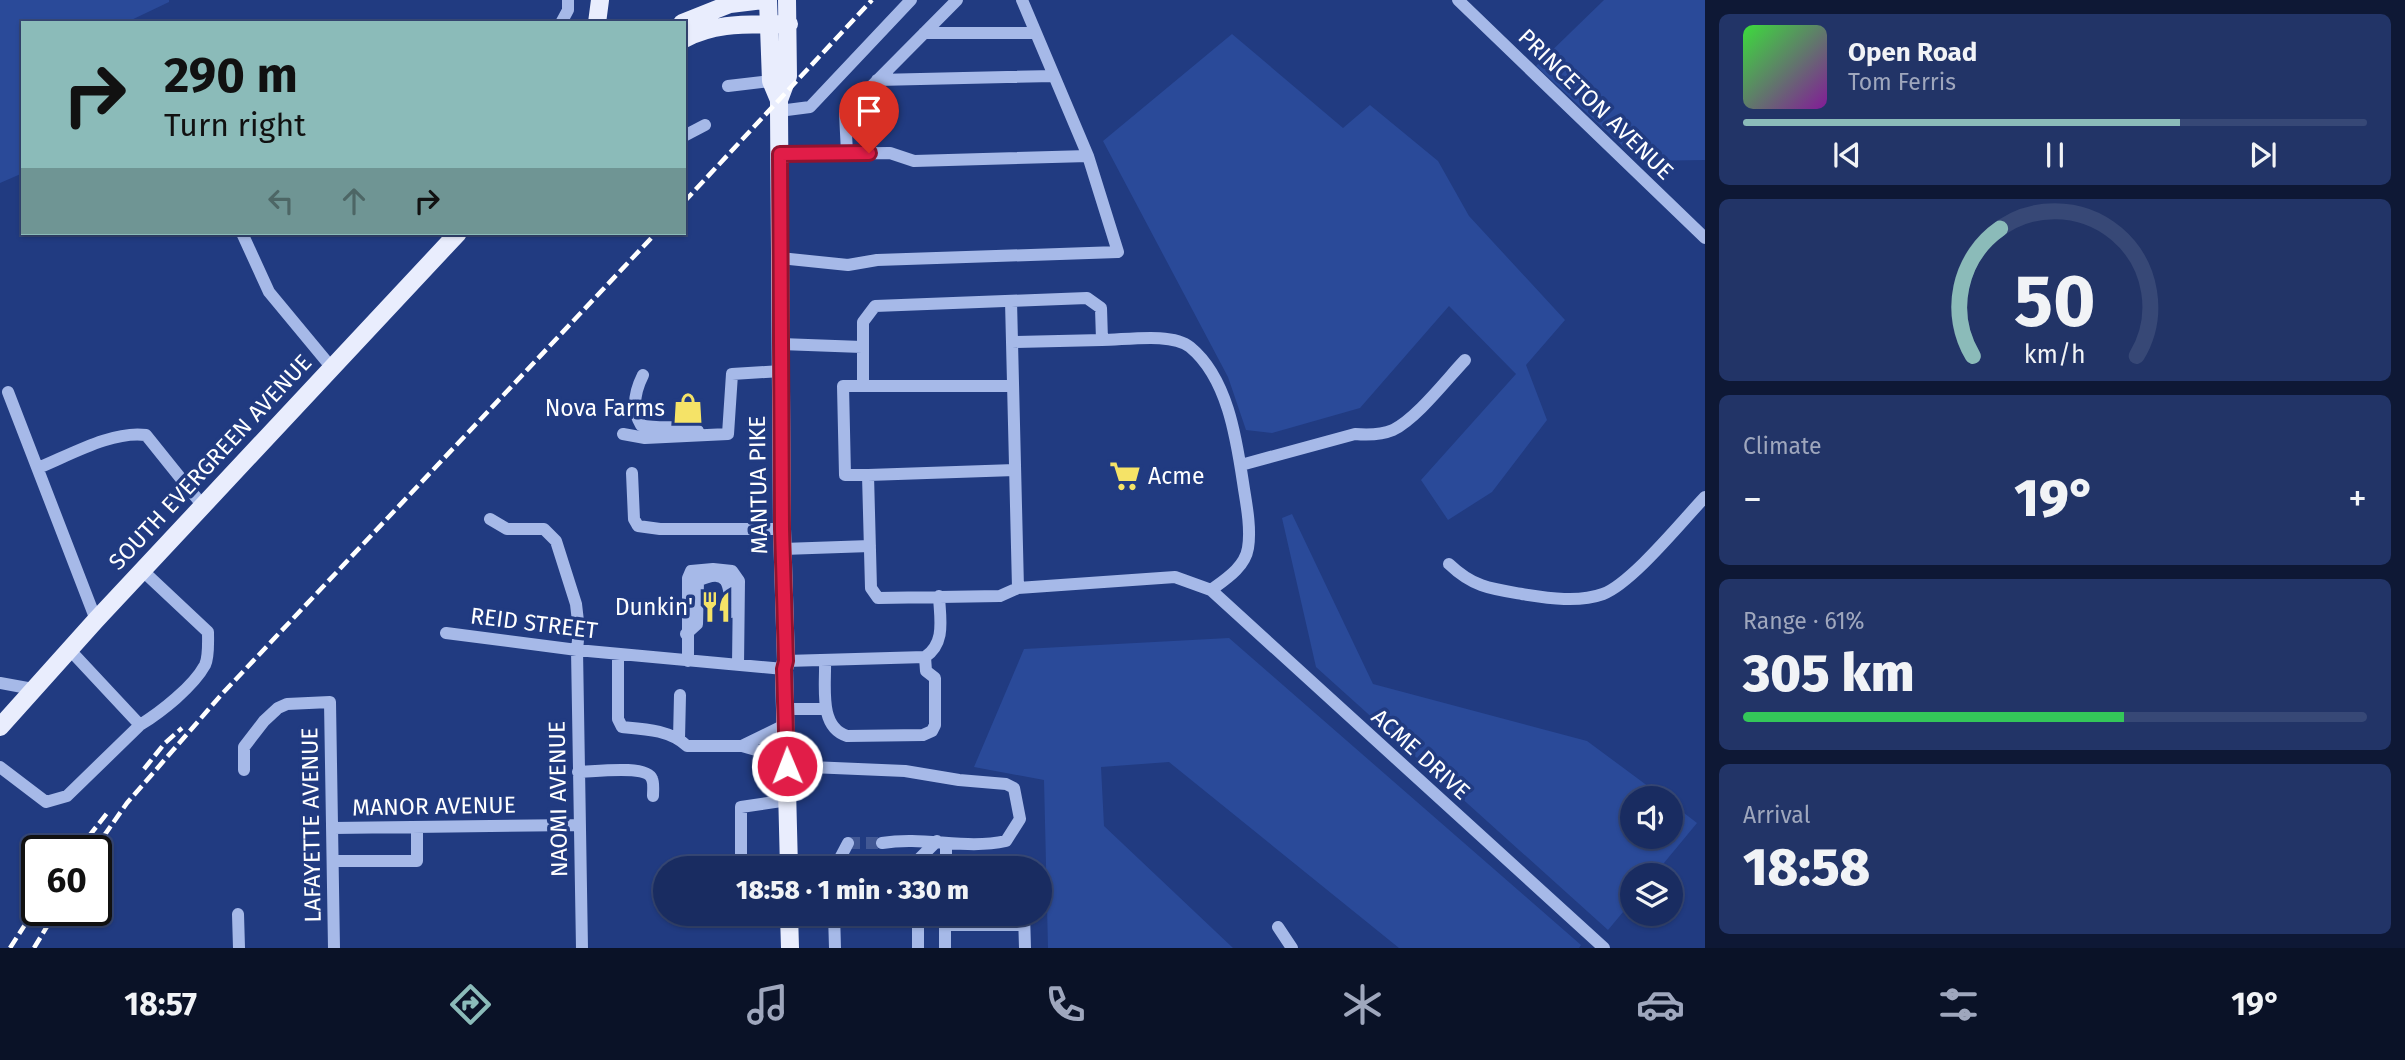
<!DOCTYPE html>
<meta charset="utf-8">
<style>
:root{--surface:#192c61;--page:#223467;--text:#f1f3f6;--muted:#9fa7bd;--line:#374876;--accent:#8bbbb9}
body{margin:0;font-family:"Fira Sans",sans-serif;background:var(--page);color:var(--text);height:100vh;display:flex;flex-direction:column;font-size:26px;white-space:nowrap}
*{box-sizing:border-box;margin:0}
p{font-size:23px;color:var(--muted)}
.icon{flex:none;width:38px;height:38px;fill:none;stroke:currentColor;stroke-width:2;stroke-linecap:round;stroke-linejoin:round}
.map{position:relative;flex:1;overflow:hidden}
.drawer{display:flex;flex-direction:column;gap:14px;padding:14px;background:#0e1835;width:700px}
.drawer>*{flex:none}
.top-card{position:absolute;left:21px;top:21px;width:665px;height:214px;border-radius:0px;box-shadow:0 2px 5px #0004,0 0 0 2px var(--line);background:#8bbbb9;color:#111;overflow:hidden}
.tools{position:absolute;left:1620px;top:786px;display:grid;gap:14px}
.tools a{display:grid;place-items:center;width:63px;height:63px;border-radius:50%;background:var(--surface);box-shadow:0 2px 5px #0004,0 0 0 2px var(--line);font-size:35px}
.speed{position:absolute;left:21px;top:835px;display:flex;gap:14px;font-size:35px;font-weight:700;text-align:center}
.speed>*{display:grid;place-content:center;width:91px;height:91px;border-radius:50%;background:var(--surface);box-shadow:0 2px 5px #0004,0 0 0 2px var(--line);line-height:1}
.speed .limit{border:4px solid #111;border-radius:10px;background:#fff;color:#111}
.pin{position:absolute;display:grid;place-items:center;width:60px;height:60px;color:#fff;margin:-72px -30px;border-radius:50% 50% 50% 0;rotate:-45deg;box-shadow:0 0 7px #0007}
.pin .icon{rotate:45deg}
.me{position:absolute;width:77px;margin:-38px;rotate:359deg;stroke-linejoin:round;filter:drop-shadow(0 0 5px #0008)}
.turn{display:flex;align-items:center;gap:24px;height:147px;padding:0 28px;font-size:32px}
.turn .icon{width:91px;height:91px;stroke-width:2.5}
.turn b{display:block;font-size:49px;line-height:60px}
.lanes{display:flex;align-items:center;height:66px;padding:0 28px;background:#0003;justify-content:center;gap:35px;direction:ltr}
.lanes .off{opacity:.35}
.big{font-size:52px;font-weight:800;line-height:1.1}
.drawer .card{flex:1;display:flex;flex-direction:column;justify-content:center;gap:10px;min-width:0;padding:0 24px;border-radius:10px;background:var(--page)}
.drawer .dial{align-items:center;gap:0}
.dial svg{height:182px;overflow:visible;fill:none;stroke:var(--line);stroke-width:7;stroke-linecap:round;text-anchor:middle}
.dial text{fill:var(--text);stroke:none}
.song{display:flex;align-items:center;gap:21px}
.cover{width:84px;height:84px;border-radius:10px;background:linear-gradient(135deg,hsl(120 70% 55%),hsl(290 70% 35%))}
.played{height:7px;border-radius:4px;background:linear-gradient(90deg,var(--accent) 70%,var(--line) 70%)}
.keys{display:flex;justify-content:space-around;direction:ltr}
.heat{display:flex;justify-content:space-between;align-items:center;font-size:38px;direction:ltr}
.charge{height:10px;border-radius:5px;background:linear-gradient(90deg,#34c759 61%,var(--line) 0)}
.trip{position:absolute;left:653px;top:856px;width:399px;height:70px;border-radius:35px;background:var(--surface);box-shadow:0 2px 5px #0004,0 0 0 2px var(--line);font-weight:800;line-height:70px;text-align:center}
.tabs{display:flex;height:112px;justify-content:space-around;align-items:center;background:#0a1227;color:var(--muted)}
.tabs .icon{width:49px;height:49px}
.tabs .current{color:var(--accent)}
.tabs b{font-size:32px;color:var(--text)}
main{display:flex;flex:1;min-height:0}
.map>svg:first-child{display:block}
.green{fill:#2a4a99}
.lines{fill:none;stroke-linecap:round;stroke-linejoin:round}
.minor-tunnel{stroke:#425894;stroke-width:12;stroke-dasharray:12 6;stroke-linecap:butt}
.minor{stroke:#a6b9e8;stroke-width:12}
.major{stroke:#e9edfd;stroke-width:18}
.rail{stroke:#fff;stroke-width:4.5;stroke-dasharray:12 5;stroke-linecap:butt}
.route-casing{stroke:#92132f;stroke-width:18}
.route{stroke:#e11d48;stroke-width:12}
.labels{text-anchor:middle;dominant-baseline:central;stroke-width:7;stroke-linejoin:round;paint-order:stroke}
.street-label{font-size:23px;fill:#fff;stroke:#213b81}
.poi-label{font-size:23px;fill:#fff;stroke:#213b81;text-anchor:end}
</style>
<main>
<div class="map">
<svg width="1705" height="948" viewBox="0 0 1705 948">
<rect width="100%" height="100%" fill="#213b81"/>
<path class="green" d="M0 0H169V2L125 23H23V173L0 183Z
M1604 0H1705V160L1639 161 1536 66Z
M1232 34 1343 128 1370 105 1438 161 1469 216 1565 320 1526 365 1547 420 1492 492 1448 520 1421 480 1516 374 1449 306 1360 408 1272 433 1246 430 1228 377 1103 141Z
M1292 514 1373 684 1587 741 1664 798H1633V836H1671V803L1697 823 1654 875H1633V900L1608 930 1316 667 1282 518Z
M1229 638 1581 945 1579 948H1399L1169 762 1101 767 1104 826 1233 948H1048L1044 780 974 767 1024 649Z"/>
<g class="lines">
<path class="minor-tunnel" d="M848 843H882"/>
<path class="minor" d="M1022 0 1088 156
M1458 0 1705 238
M561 23 568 10V0
M924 33H1036
M877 80 1054 76
M728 86 771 81
M779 111 810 107 911 0
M684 136 705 125
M847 153 845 113 957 0
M780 154 890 153 914 161 1088 156 1118 252 877 260 848 265 780 258
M242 233 269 292 332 368
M1087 298 1101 308 1102 340C1125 340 1172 332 1190 347 1229 379 1237 443 1244 489 1247 507 1251 530 1248 548 1245 567 1226 579 1211 590L1175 577 1018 588 1000 596 878 598 871 588 868 475H845L843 386H863V322L875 306Z
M1011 301 1018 588
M1012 342 1102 340
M781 344 862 347
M643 375C635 391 631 409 641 425 659 430 686 424 698 431
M863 386H1013
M8 392 96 620
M623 434 645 438 728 434 732 374 781 371
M1241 465 1355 434C1367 435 1381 435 1393 430 1417 418 1446 380 1465 360
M38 468C68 456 113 430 146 435L203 506
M632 473 634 519 638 526 660 529H782
M868 475 1015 470
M490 519 507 529H544L556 541 576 604 579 630 577 650 582 948
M783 549 870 546
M1449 564C1473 587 1491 589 1522 594 1548 598 1578 603 1603 594 1632 583 1682 521 1705 497
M1211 590 1604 948
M446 633 577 650 784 669
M686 634 697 624 698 581C730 565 730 588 731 612
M618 654V719L622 727C645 729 670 730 687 746H742L787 759
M825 660C826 685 818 727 847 736L923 735 932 731 935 725V678L926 671 925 657
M688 661V578L691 571 713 569 732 571 739 581 738 665
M786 661 925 657C946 643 940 619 939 596
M0 683 33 689
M786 709H826
M140 725C161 712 193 687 205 665 209 657 208 642 208 632L143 571
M679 739 680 695
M742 746 787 724
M787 766 905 771 959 780 1006 784 1014 788 1020 819 1006 841C965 850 924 836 882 843
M0 767 46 802 67 796 140 725 69 649
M244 770V747L264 721 278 708 287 704 330 702 334 948
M578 772C592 772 647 764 652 779 654 783 653 791 653 796
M333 828 578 825
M333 861H417V827
M741 868V807L788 800
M830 868 838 862 848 843
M910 868 937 841
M946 868V843
M238 914 239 948
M834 914 835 948
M1024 914 1025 948
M945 925H1024
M1278 927 1292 948
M918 948V914
M945 948V914"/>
<path class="major" d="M768 0 771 81 779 100
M787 0 788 76 779 100V111L782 529 786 661 784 669 789 868
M597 23 600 0
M682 23 730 4 763 0
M684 39C718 21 752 25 789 24
M0 727 96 620 458 233
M789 914 790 948"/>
<path class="rail" d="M684 202 872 0
M144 769 165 743 182 728
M78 850 108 812
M94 850 127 803 222 694 656 233
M10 948 37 906
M34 948 57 910"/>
</g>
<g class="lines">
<defs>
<path id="route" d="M787 766 784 669 786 661 782 529 780 154 869 153"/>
</defs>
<use href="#route" class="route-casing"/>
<use href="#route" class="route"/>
</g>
<defs>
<symbol id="shop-bare" viewBox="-9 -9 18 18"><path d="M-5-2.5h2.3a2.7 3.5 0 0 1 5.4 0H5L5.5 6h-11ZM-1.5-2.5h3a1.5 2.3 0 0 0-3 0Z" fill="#f5e367" stroke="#213b81" stroke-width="2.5" paint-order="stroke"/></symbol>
<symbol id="supermarket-bare" viewBox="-9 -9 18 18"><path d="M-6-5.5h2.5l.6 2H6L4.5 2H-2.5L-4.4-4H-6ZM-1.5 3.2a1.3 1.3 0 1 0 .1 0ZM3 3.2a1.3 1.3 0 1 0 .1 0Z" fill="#f5e367" stroke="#213b81" stroke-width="2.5" paint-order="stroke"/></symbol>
<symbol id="restaurant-bare" viewBox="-9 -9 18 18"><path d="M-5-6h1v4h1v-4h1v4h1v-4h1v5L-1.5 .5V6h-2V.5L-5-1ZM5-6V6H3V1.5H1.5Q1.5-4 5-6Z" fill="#f5e367" stroke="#213b81" stroke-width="2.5" paint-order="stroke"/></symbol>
</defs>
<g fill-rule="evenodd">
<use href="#shop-bare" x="666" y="386" width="44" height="44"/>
<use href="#supermarket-bare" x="1103" y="454" width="44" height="44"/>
<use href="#restaurant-bare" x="694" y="585" width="44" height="44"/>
</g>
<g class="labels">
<g class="street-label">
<text transform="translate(1596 104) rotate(44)">PRINCETON AVENUE</text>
<text transform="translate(210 462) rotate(-47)">SOUTH EVERGREEN AVENUE</text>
<text transform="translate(758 485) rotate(-91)">MANTUA PIKE</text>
<text transform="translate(534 623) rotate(7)">REID STREET</text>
<text transform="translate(1421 754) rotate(42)">ACME DRIVE</text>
<text transform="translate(558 799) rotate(-91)">NAOMI AVENUE</text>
<text transform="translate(434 806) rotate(-1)">MANOR AVENUE</text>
<text transform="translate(311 825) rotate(-91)">LAFAYETTE AVENUE</text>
</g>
<g class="poi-label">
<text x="665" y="408">Nova Farms</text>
<text x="1148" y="476" text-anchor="start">Acme</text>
<text x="693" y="607">Dunkin'</text>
</g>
</g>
</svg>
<div class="tools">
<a><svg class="icon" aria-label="sound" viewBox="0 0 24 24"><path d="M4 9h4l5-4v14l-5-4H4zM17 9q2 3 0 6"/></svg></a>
<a><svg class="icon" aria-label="layers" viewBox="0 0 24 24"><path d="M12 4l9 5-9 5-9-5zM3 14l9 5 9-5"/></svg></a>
</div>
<div class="speed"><div class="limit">60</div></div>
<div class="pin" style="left:869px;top:153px;background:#d93025"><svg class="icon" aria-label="arrive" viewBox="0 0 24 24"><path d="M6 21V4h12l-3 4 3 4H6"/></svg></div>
<svg class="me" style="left:787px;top:766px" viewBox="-20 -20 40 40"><circle r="17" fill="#e11d48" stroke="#fff" stroke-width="3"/><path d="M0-11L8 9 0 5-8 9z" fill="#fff"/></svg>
<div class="trip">18:58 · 1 min · 330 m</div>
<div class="top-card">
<div class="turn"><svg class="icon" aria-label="right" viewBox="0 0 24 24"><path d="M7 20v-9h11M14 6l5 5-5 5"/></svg><div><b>290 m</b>Turn right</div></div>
<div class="lanes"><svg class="icon off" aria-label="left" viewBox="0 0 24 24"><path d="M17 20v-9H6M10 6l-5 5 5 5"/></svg><svg class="icon off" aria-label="ahead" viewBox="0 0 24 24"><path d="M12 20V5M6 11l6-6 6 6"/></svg><svg class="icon" aria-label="right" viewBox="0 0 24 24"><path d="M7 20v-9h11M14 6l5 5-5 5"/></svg></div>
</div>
</div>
<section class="drawer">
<div class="card">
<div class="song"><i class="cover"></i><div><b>Open Road</b><p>Tom Ferris</p></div></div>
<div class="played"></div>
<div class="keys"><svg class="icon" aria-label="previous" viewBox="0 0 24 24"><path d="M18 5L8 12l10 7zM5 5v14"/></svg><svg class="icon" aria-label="pause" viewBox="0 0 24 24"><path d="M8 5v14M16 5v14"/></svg><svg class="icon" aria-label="next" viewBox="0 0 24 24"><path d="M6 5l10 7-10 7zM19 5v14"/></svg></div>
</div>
<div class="card dial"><svg viewBox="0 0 100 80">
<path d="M14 69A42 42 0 1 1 86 69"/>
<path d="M14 69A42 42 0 0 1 26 13" stroke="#8bbbb9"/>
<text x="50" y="56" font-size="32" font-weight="700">50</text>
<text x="50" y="72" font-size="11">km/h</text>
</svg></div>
<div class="card"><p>Climate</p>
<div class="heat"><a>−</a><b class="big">19°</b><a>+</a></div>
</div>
<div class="card"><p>Range · 61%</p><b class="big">305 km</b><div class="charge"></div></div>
<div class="card"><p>Arrival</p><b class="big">18:58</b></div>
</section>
</main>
<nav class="tabs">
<b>18:57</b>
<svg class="icon current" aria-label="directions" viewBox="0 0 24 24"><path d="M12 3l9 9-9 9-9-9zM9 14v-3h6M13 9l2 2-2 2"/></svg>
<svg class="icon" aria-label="music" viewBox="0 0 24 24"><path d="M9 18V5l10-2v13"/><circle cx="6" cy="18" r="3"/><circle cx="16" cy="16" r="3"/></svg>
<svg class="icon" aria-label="phone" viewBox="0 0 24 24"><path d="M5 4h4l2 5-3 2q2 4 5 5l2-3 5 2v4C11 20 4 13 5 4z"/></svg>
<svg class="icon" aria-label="climate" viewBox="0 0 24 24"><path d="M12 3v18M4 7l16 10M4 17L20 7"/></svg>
<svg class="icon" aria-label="car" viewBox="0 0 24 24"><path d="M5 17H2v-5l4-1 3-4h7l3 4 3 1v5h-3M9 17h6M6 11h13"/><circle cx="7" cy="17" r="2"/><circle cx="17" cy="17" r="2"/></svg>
<svg class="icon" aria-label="filters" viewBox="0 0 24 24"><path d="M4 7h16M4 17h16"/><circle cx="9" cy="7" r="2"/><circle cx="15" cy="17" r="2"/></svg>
<b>19°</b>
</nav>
